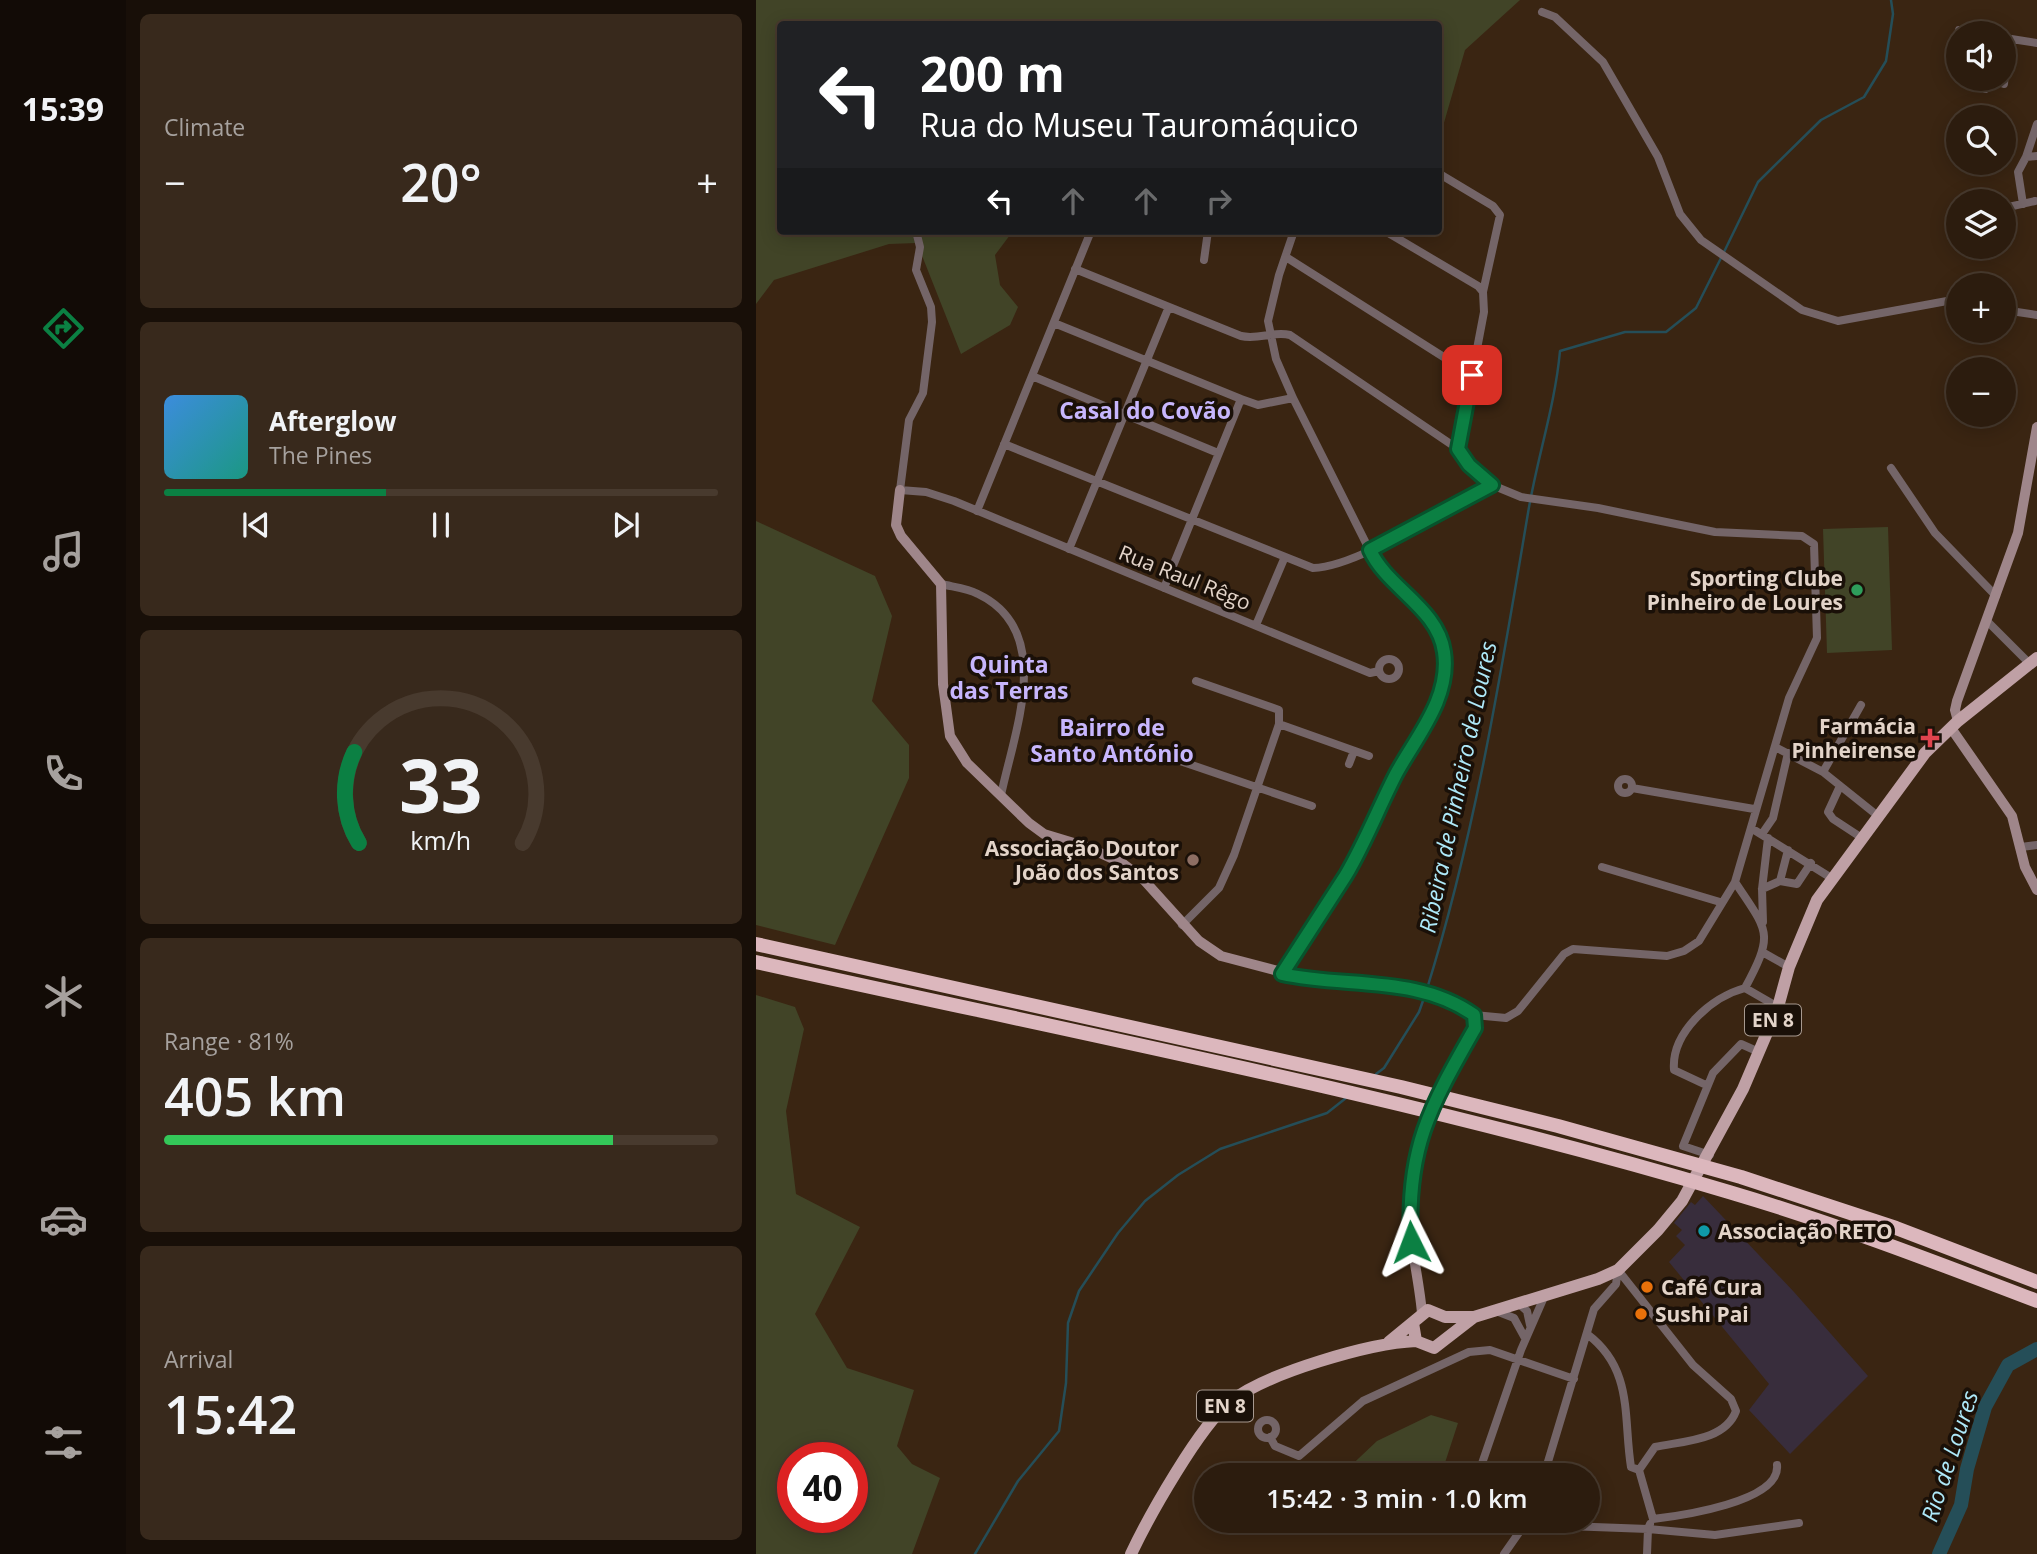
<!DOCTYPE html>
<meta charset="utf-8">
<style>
:root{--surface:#2c1c0e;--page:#38291c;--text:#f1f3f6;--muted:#a6a19e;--line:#483a2e;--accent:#0b8043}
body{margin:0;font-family:"Open Sans",sans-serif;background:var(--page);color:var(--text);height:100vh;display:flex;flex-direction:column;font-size:26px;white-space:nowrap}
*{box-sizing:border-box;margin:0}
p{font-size:23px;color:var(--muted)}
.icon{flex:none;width:38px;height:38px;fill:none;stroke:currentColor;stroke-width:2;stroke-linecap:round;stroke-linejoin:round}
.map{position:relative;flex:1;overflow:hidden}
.side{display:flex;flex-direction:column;gap:14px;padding:14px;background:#180f08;width:630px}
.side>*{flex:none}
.banner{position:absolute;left:21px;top:21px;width:665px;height:214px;border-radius:7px;box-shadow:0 4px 18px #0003,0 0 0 2px var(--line);background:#202124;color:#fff;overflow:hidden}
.controls{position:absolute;left:1190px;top:21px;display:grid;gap:14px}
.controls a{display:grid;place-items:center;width:70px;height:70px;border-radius:50%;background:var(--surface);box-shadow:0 4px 18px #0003,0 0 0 2px var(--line);font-size:35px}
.speed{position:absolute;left:21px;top:1442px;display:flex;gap:14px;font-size:35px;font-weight:700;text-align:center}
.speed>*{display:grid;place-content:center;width:91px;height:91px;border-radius:50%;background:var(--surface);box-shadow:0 4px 18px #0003,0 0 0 2px var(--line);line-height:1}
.speed .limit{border:10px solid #d22;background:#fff;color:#111}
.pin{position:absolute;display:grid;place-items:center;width:60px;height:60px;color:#fff;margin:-30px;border-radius:14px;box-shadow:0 4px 10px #0006}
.me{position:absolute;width:77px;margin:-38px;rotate:357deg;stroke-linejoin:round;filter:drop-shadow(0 0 5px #0008)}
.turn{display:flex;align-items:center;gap:24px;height:147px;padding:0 28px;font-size:32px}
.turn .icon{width:91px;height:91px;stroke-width:2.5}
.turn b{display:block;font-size:49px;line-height:60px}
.lanes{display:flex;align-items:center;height:66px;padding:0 28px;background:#0003;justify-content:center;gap:35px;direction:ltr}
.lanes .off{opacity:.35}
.big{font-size:52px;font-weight:600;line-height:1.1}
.side .card{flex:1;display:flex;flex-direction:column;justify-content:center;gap:10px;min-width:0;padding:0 24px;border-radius:10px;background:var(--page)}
.side .dial{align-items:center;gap:0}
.dial svg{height:182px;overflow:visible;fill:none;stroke:var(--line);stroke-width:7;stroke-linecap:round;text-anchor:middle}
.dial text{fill:var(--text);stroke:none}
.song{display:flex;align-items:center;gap:21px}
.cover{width:84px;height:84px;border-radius:10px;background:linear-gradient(135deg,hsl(210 70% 55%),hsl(170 70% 35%))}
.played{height:7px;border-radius:4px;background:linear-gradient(90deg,var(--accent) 40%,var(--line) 40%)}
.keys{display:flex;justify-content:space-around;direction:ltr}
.heat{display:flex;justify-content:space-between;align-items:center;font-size:38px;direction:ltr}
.charge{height:10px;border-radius:5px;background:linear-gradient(90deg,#34c759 81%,var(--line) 0)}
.trip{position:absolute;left:438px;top:1463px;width:406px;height:70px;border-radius:35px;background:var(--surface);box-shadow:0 4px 18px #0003,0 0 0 2px var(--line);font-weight:600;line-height:70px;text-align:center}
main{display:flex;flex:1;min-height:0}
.tab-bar{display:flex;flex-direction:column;width:126px;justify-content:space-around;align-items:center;background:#120b06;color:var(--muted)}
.tab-bar .icon{width:49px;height:49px}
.tab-bar .selected{color:var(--accent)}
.tab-bar b{font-size:32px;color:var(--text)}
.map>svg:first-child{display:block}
.industrial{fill:#382d3c}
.green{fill:#414427;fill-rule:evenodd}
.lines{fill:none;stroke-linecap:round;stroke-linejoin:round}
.stream{stroke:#254e58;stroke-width:2.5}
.river{stroke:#254e58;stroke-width:14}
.street{stroke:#746568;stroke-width:8}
.secondary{stroke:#9f868a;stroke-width:10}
.primary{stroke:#bfa0a5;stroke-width:12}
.highway-bridge{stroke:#dcb7bd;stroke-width:14}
.route-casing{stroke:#07532c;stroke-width:18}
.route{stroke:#0b8043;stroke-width:12}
.leisure-dot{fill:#2e9e5b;stroke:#1a1008;stroke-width:2.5}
.health-dot{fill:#e0444e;stroke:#1a1008;stroke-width:2.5}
.education-dot{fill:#8d6e63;stroke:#1a1008;stroke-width:2.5}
.culture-dot{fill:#0f9aa8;stroke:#1a1008;stroke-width:2.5}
.food-dot{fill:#e8710a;stroke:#1a1008;stroke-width:2.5}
.labels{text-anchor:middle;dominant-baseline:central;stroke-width:7;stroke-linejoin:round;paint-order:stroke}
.shield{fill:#1a1008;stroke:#a7998f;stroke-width:2}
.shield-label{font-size:19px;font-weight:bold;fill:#e3d4c9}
.street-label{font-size:21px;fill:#e3d4c9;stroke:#1a1008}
.poi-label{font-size:21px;font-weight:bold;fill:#e3d4c9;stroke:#1a1008;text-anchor:end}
.neighbourhood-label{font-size:23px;font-weight:bold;fill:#c7b6fd;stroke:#1a1008}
.water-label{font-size:23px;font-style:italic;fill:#aee9f9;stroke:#1a1008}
</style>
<main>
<nav class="tab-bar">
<b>15:39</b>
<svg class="icon selected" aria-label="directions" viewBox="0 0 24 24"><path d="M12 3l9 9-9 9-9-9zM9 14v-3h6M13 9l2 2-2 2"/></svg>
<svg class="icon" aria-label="music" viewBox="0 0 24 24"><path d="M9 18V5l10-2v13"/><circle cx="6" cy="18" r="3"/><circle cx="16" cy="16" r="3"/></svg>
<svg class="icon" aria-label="phone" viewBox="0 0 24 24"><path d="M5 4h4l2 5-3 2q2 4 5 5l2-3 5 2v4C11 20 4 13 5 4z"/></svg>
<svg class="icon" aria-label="climate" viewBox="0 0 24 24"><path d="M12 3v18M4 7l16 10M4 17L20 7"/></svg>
<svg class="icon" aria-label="car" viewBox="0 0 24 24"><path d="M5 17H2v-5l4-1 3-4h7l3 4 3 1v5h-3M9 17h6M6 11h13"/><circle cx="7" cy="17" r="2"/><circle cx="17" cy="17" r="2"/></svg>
<svg class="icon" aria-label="filters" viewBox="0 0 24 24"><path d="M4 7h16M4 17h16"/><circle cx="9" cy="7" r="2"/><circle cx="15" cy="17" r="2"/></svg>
</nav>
<section class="side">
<div class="card"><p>Climate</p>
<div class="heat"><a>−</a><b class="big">20°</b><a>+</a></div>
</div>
<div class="card">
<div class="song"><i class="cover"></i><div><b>Afterglow</b><p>The Pines</p></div></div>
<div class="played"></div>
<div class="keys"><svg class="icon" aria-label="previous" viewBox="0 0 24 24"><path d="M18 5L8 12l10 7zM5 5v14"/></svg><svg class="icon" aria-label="pause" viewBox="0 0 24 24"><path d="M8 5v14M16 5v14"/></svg><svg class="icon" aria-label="next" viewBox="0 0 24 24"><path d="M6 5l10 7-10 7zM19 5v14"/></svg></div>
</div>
<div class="card dial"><svg viewBox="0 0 100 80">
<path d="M14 69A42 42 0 1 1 86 69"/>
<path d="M14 69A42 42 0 0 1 12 29" stroke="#0b8043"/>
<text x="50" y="56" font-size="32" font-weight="700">33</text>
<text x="50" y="72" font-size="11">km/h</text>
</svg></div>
<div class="card"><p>Range · 81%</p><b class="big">405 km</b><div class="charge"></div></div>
<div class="card"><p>Arrival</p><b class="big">15:42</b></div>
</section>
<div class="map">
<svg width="1281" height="1554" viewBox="0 0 1281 1554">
<rect width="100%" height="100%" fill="#3a2512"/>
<path class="industrial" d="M947 1196 1038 1292 1112 1376 1034 1454 993 1410 1013 1384 913 1262 929 1245 920 1236 926 1230 918 1223 935 1202 939 1205Z"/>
<path class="green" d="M0 0H764L709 50 683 140 682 24H24V231H257L239 255 244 285 262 307 254 325 205 354 161 243 133 244 18 280 0 304Z
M0 521 119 576 136 616 116 701 153 745V778L79 945 0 925Z
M1132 527 1136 650 1071 653 1067 529Z
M0 995 39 1007 48 1029 30 1111 40 1194 104 1227 59 1314 91 1368 158 1390 141 1446 156 1464 184 1478 156 1554H0ZM37 1458H96V1517H37Z
M675 1415 702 1423 685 1475H585L621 1441Z"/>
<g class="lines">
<path class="stream" d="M968 252 1002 182 1065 120 1108 97 1130 61 1137 14 1135 0
M670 992C719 836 745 673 772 513 781 458 799 406 804 351L869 332H910L940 308 965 258
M620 1074 628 1068 663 1012 668 998
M219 1554 262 1481 303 1431 310 1383 312 1323 323 1291 362 1233 389 1201 422 1175 464 1149 571 1113 590 1098"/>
<path class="river" d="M1183 1554 1205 1505 1211 1469 1229 1407 1252 1365 1281 1349"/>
<path class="street" d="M786 12 799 17 847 62 902 157 924 214 945 240 1046 310 1082 321 1202 299
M1203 30 1220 33
M1249 38 1281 43
M1248 84 1252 38
M1229 89 1230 79
M1281 124 1270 157 1281 156
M682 173 737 206 744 215 727 292
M1267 204 1262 172 1270 157
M1248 208 1279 201
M160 231 164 247 160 270 175 307 176 322 167 393 153 420 144 490 170 492 198 501 614 673 623 671
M629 231 722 286 727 292 728 312 702 449
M530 257 716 375
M448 260 452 231
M319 269 485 336C502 340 517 331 534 335L702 449 714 465 736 485 765 497 842 508 959 532 1046 536 1058 544 1061 638 1033 698 979 882 943 941 928 951 911 956 817 949 808 954 762 1011 750 1018 718 1015
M1248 310 1281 315
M298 323 485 399 502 405 537 398
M276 376 462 453
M248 444 557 568C603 567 690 507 736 485
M1135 468 1179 533 1240 596
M221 511 335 231
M313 549 412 309
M185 584C197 587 211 588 222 594 300 631 258 732 245 795
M408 588 485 399
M1232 622 1274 664
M500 625 528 559
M623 669a10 10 0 1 1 20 0a10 10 0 1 1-20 0Z
M440 681 523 710V724L613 756
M1019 747 1067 772 1122 816
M424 761 556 806
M593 764 598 751
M1067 772 1105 705
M862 786a7 7 0 1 1 14 0a7 7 0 1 1-14 0Z
M1084 786 1072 812 1077 819 1106 838
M876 788 998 809
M995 828 1077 879
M1006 834 1017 818 1032 753
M1265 847 1281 845
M846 867 964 902
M1024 881 1041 884 1055 863
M979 882C1012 932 1019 932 989 988
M1006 889 1024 881 1032 850
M1007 922 1006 889 1012 838
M426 925 463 888 478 855 523 724
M1008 953 1033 967
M525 974 591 872 645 766 665 737 688 668V651L682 634 659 602 622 567 537 398 520 359 512 321 523 275 538 231
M989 988 1022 1007
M950 1085 918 1070C915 1033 955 997 989 988
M954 1155 927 1146 957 1073 985 1044 1003 1052
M862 1270 937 1365 975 1399 980 1411C969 1441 926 1441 899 1447L883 1470
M762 1303 771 1311 774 1325
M740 1311 758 1318 769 1338
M831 1334C878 1369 867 1418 875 1467L883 1470 897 1519C923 1516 1025 1502 1021 1465
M502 1429a9 9 0 1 1 18 0a9 9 0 1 1-18 0Z
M514 1437 519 1446 543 1456 607 1401 713 1352 734 1350 818 1379
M722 1475 765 1350 789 1295
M788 1475 838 1309 860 1284 862 1270
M758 1521 785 1529 811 1526 892 1529 894 1524
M748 1554 769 1524
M891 1554 892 1529 959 1535 1043 1523"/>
<path class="secondary" d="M144 490 140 525 145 536 185 584 187 684 194 736 211 763 273 823 288 834 331 847 366 863 387 879 443 941 465 956 556 980 652 987 708 1008 718 1015 719 1028C686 1086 652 1143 653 1212 654 1246 663 1279 666 1313
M1202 721 1199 710 1201 701 1262 533 1281 427
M1195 728 1256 816 1269 867 1281 890"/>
<path class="primary" d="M657 1323 660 1341 678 1348 718 1317 842 1279 862 1270 902 1230 926 1201 987 1089 1022 1007 1033 967 1061 900 1169 753 1202 721 1281 658
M633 1342 672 1310 689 1317H718
M375 1554C392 1518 444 1425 474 1402 510 1373 614 1343 660 1341"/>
<path class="highway-bridge" d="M0 944 645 1087 802 1126 985 1177 1140 1228 1281 1282
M0 962C325 1034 654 1097 973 1192 1078 1223 1179 1262 1281 1301"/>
</g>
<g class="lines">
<defs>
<path id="route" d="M655 1242C650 1148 674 1107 719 1028L718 1015C662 975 589 988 526 974 547 941 569 908 590 875 609 843 623 807 640 774 660 737 695 698 688 652 682 608 631 588 614 550L736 485 713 465 702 449 716 375"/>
</defs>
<use href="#route" class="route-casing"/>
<use href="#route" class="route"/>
</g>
<circle class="leisure-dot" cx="1101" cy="590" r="7"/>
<path class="health-dot" d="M1170.5 727.5h7v7h7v7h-7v7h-7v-7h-7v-7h7z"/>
<circle class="education-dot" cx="437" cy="860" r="7"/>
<circle class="culture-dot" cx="948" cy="1231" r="7"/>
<g class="food-dot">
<circle cx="891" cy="1287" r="7"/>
<circle cx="885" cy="1314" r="7"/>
</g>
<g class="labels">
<g class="shield">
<rect x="989" y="1004.5" width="56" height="31" rx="5"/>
<rect x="441" y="1390.5" width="56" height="31" rx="5"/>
</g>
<g class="shield-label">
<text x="1017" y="1020">EN 8</text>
<text x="469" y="1406">EN 8</text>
</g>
<g class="street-label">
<text transform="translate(429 577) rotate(22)">Rua Raul Rêgo</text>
</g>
<g class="poi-label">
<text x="1087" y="578">Sporting Clube<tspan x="1087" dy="24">Pinheiro de Loures</tspan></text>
<text x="1160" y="726">Farmácia<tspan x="1160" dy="24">Pinheirense</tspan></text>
<text x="423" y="848">Associação Doutor<tspan x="423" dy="24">João dos Santos</tspan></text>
<text x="962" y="1231" text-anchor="start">Associação RETO</text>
<text x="905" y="1287" text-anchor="start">Café Cura</text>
<text x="899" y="1314" text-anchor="start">Sushi Pai</text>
</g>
<g class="neighbourhood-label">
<text x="389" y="410">Casal do Covão</text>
<text x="253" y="664">Quinta<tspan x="253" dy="26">das Terras</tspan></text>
<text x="356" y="727">Bairro de<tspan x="356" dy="26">Santo António</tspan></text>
</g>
<g class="water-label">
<text transform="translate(701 787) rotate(-78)">Ribeira de Pinheiro de Loures</text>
<text transform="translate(1193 1456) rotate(-72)">Rio de Loures</text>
</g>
</g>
</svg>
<div class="controls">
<a><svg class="icon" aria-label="sound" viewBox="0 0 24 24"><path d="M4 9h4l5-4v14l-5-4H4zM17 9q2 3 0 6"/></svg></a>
<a><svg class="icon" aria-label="search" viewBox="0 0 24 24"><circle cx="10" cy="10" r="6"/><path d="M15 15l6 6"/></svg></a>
<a><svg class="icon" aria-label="layers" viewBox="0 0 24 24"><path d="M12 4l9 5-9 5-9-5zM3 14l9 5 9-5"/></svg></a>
<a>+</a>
<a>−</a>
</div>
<div class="speed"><div class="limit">40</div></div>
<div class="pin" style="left:716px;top:375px;background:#d93025"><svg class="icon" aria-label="arrive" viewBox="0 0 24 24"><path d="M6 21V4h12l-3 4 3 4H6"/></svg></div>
<svg class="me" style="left:655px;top:1242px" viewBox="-20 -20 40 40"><path d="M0-17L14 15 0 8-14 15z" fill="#0b8043" stroke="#fff" stroke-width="4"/></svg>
<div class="trip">15:42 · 3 min · 1.0 km</div>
<div class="banner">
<div class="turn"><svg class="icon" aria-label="left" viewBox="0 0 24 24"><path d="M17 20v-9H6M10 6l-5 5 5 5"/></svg><div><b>200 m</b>Rua do Museu Tauromáquico</div></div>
<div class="lanes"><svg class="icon" aria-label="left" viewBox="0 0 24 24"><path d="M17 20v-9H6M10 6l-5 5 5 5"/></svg><svg class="icon off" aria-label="ahead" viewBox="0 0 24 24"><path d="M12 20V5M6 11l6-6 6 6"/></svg><svg class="icon off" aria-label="ahead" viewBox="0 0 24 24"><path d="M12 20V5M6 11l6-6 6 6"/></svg><svg class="icon off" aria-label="right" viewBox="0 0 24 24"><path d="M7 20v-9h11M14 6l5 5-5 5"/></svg></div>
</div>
</div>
</main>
